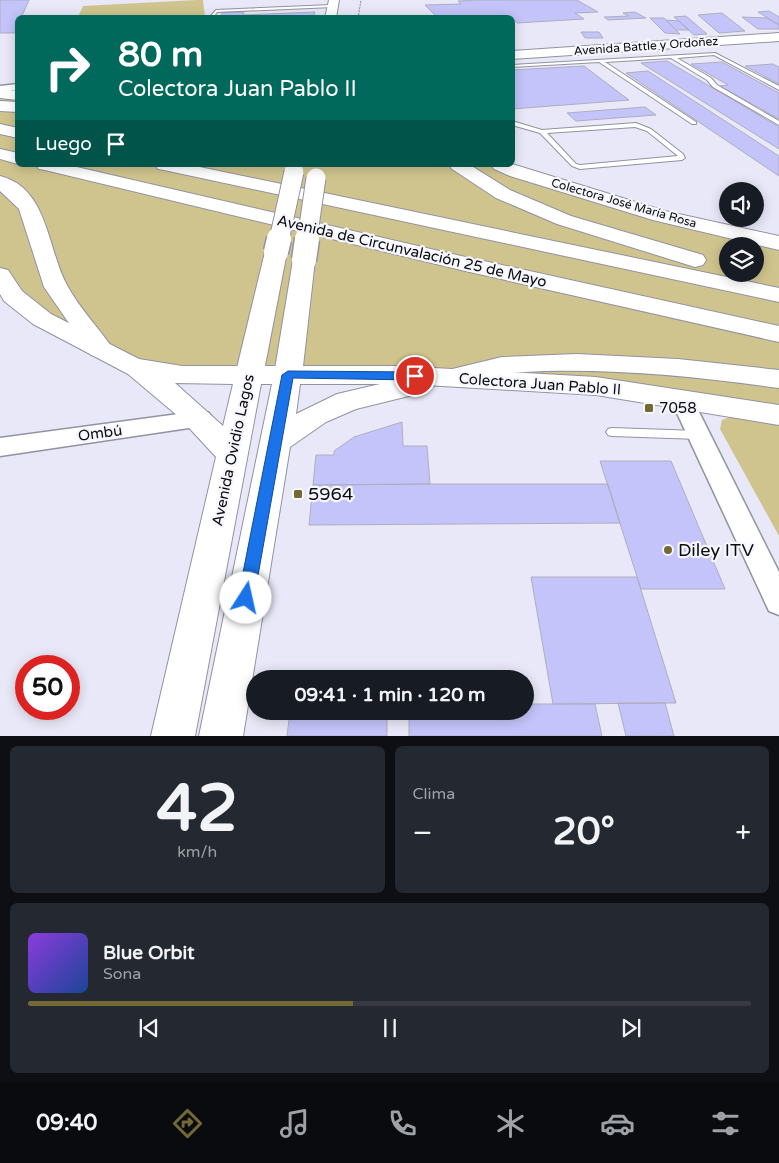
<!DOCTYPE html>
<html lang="es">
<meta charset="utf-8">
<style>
:root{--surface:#171b24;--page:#242831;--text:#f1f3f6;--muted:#9ea1a6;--line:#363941;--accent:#746835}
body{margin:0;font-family:"Varela Round",sans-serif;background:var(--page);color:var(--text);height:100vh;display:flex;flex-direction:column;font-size:19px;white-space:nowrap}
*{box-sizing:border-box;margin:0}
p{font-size:16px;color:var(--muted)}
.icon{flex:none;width:28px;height:28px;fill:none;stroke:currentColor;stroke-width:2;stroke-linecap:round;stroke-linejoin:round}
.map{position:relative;height:736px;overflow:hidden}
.side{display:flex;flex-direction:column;gap:10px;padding:10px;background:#0d0f14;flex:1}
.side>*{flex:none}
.top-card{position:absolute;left:15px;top:15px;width:500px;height:152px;border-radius:8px;box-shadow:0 2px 12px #0003;background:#00695c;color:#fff;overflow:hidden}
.buttons{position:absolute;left:719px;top:182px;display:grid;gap:10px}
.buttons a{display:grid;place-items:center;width:45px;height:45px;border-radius:50%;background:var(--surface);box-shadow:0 2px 12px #0003;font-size:25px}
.speed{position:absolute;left:15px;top:655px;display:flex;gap:10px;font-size:25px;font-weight:700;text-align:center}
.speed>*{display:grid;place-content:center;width:65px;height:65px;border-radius:50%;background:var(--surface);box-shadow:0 2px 12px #0003;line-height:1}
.speed .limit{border:8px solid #d22;background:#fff;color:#111}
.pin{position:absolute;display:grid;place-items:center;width:42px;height:42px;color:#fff;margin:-21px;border:2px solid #fff;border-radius:50%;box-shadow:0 1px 5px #0007}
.me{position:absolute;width:55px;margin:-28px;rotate:10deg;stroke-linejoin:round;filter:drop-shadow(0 0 4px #0008)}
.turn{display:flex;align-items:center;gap:18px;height:105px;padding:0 20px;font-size:22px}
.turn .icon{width:65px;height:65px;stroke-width:2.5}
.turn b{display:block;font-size:35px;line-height:42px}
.then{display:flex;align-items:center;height:48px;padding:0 20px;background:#0003;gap:10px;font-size:19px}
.big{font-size:38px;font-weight:700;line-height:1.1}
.side .card{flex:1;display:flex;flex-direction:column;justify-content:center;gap:8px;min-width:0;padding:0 18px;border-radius:8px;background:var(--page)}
.side .dial{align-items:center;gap:0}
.dial b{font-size:65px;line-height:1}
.song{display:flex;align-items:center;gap:15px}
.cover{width:60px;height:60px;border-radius:8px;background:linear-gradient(135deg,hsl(270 70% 55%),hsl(220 70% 35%))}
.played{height:5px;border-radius:2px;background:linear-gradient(90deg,var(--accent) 45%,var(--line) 45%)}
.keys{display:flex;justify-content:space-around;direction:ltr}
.heat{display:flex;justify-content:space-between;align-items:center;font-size:28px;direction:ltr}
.side .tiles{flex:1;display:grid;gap:10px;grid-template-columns:1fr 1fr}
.card:last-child{grid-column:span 2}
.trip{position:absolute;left:246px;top:670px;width:288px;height:50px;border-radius:25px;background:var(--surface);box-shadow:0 2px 12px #0003;font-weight:700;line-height:50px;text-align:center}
.menu{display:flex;height:80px;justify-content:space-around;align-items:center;background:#090b0e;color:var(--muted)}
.menu .icon{width:35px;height:35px}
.menu .on{color:var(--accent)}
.menu b{font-size:22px;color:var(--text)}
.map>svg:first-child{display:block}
.green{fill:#d0c48e;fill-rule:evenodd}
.building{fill:#c5c4fa;stroke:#aeaebe}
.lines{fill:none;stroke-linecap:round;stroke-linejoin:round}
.service-casing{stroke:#9292a1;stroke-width:2}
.minor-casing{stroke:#9292a1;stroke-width:3}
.secondary-casing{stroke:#9292a1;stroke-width:2}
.primary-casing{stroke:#9292a1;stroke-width:2}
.motorway-casing{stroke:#9292a1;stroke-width:2}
.path{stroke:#8b8b97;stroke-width:1;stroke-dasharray:2 1;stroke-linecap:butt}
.service{fill:#fff;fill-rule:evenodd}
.minor{fill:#fff;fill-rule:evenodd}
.secondary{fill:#fff;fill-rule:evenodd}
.primary{fill:#fff;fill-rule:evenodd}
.motorway{fill:#fff;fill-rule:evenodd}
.primary-bridge-far1-casing{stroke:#9292a1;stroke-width:21;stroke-linecap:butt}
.primary-bridge-casing{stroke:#9292a1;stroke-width:27;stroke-linecap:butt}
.primary-bridge-far1{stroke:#fff;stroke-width:19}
.primary-bridge{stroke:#fff;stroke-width:24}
.route{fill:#1a73e8;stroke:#114b97}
.poi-dot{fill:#746835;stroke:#f6f6fd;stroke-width:2}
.labels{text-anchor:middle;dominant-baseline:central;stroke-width:4.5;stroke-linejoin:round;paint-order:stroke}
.far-street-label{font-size:12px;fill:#0b0b10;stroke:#f6f6fd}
.street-label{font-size:15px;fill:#0b0b10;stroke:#f6f6fd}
.poi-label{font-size:15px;fill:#0b0b10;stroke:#f6f6fd;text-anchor:start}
.near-poi-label{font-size:18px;fill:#0b0b10;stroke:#f6f6fd;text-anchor:start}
</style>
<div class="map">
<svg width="779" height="736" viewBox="0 0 779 736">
<rect width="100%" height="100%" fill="#e8e8f8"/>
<path class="green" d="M197 0H203L205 17H78L83 6Z
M0 94 17 96 18 165H500L779 243V415L681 398 132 366 42 319 0 275ZM728 246H755V274H728Z
M735 415 779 423V536L720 429 722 420Z"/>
<path class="building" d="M0 0H29L21 18H18V26L14 33H0Z
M478 0H577L598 12 575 13 584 19 517 23 512 18 507 16 438 18 425 5 461 4 458 1Z
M769 11 779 17V25L758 12Z
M223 12H244L241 18H219Z
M315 12 313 18H241L242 15Z
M635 12 646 18 608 20 604 17 629 16 623 13Z
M722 13 745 31 719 33 698 15Z
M686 16 707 34 694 35 674 17Z
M742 17 767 18 779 25V29H758Z
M650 18H664L680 34 665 33Z
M666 20 679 21 689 30H676Z
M581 32H599L603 38H585Z
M667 61 779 127V149L641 63Z
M722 62 779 93V119L720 86 728 85 691 64Z
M773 64 779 67V84L745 66Z
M584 66 629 100 512 109V70Z
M648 71 779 156V176L626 73Z
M645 107 656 115 576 121 567 113Z
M402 422 403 446H427L430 484 313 485 316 455H334V451L354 437Z
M600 461H671L725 589H641Z
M430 484H608L620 523 309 525 313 485Z
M531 577H637L676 703 553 704Z
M618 703H665L674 736H626Z
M525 704H595L602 736H409V711H525Z
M290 711H387V736H287Z"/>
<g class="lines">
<defs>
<path id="service" d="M332 5 333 7 217 12 213 18H209L216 10Z
M715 53 779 86V90L714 55 677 58 711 78 717 85 779 121V125L713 87 707 80 671 58 605 62 696 122V124H692L599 62 512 67V65Z
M512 121 542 130 636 123 651 129 683 154 685 158 682 160 580 169 572 166 540 133 512 125ZM635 127 647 131 678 156 580 165 576 164 547 133Z
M612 428 699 431 703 432 705 435 703 438 699 439 612 436 608 435 606 432 608 429Z"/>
<path id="minor" d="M18 84V90L0 92V86Z
M681 391 689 393 692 398 779 572V615L769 611 670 398 673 393Z
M201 411 209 413 213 419 209 425 0 456V438Z"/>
<path id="secondary" d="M779 33V41L512 59V51Z
M0 90 18 91V100L0 98Z
M512 164 665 211 779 236V250L653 220 510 176 494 169 491 165Z
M0 268 8 270 22 291 51 314 139 359 182 366H398L596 377 779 405V425L596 395 425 385 421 393 356 409 326 422 290 447 243 736H199L272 384H261L195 736H151L216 457 179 417 128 374 33 324 4 301 0 294ZM175 383 233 384 223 426ZM300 384H380L337 394 296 414Z"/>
<path id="primary" d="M329 0H339L336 18H325Z
M276 245 284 247 287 252 263 376 259 382 249 385 239 382 235 376 265 252 268 247Z
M304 253 312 255 315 260 302 375 298 381 288 384 278 381 274 375 293 260 296 255Z"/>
<path id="motorway" d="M0 101 18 102V112L0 111Z
M0 124 18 128V138L0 134Z
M0 149 18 153V164L0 159Z
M36 165H68L461 256 779 326V342L461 270 45 170 39 169Z
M155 165H190L779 288V302L164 170 158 169Z
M449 165H470L510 190 571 216 703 255 706 260 703 265 695 267 557 224 496 198 452 169Z
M0 176C49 188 47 251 68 287 80 309 99 328 113 349L109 355 100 357 91 355 44 287 19 209 0 191Z
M577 354 678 359 779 370V388C701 377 623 369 544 371 528 372 511 372 495 375 477 378 458 389 440 384L436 378 440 372 502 357Z"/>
</defs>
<use href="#service" class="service-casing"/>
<use href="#minor" class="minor-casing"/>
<use href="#secondary" class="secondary-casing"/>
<use href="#primary" class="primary-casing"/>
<use href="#motorway" class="motorway-casing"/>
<path class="path" d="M358 18 361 0"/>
<use href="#service" class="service"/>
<use href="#minor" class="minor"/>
<use href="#secondary" class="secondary"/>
<use href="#primary" class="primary"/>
<use href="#motorway" class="motorway"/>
<defs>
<path id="primary-bridge-far1" d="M279 240 294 172
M307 240 316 178"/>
<path id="primary-bridge" d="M276 252 279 239
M304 260 307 239"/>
</defs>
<use href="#primary-bridge-far1" class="primary-bridge-far1-casing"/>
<use href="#primary-bridge" class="primary-bridge-casing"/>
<use href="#primary-bridge-far1" class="primary-bridge-far1"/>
<use href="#primary-bridge" class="primary-bridge"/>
</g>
<path class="route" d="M288 371 415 372 421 376 415 380 293 378 254 598 252 603 246 605 241 603 238 598 282 375Z"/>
<g class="poi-dot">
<rect x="644" y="403" width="10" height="10" rx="2.5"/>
<rect x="293" y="489" width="10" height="10" rx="2.5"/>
<circle cx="668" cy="550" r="5"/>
</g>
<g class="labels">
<g class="far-street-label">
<text transform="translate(646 46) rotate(-4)">Avenida Battle y Ordoñez</text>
<text transform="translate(624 203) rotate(16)">Colectora José María Rosa</text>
</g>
<g class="street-label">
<text transform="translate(412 251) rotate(13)">Avenida de Circunvalación 25 de Mayo</text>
<text transform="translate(540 384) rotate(4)">Colectora Juan Pablo II</text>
<text transform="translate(100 433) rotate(-8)">Ombú</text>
<text transform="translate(233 450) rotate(-78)">Avenida Ovidio Lagos</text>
</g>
<g class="poi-label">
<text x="659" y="408">7058</text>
</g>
<g class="near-poi-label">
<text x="308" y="494">5964</text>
<text x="678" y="550">Diley ITV</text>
</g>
</g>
</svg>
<div class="buttons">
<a><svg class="icon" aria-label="sound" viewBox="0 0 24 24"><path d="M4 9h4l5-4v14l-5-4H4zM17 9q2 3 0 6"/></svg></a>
<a><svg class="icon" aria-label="layers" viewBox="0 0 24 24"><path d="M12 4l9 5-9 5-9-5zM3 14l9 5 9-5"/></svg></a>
</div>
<div class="speed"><div class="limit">50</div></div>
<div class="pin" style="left:415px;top:376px;background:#d93025"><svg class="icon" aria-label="arrive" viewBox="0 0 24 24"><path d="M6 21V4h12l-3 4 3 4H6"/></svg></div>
<svg class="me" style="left:246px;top:598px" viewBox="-20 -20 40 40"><circle r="19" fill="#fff"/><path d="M0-13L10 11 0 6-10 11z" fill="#1a73e8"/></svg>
<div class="trip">09:41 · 1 min · 120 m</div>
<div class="top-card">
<div class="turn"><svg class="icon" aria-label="right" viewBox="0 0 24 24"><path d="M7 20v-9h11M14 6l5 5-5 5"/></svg><div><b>80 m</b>Colectora Juan Pablo II</div></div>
<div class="then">Luego<svg class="icon" aria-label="arrive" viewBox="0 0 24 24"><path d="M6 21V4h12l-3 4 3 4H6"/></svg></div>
</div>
</div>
<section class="side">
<div class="tiles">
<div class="card dial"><b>42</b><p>km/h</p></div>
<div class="card"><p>Clima</p>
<div class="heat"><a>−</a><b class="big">20°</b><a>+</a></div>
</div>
<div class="card">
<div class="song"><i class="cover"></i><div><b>Blue Orbit</b><p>Sona</p></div></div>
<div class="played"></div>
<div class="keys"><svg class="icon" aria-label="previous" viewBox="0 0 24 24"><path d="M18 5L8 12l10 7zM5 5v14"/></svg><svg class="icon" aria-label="pause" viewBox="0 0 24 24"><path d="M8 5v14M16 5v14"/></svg><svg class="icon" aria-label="next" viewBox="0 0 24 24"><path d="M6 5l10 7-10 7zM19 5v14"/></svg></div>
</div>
</div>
</section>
<nav class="menu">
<b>09:40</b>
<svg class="icon on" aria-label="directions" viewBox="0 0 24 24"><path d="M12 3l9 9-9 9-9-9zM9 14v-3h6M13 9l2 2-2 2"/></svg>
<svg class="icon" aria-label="music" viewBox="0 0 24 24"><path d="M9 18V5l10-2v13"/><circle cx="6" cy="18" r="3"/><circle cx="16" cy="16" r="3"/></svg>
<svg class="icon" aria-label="phone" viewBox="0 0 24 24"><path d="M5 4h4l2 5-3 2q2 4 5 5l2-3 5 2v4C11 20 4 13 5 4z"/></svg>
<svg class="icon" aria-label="climate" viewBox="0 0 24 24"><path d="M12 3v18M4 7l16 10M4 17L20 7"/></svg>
<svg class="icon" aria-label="car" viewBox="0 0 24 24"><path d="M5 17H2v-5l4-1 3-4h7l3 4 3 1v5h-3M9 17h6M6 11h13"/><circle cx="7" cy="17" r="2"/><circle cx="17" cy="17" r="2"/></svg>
<svg class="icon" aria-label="filters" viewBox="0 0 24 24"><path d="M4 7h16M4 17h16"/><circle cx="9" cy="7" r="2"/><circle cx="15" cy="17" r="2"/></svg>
</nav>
